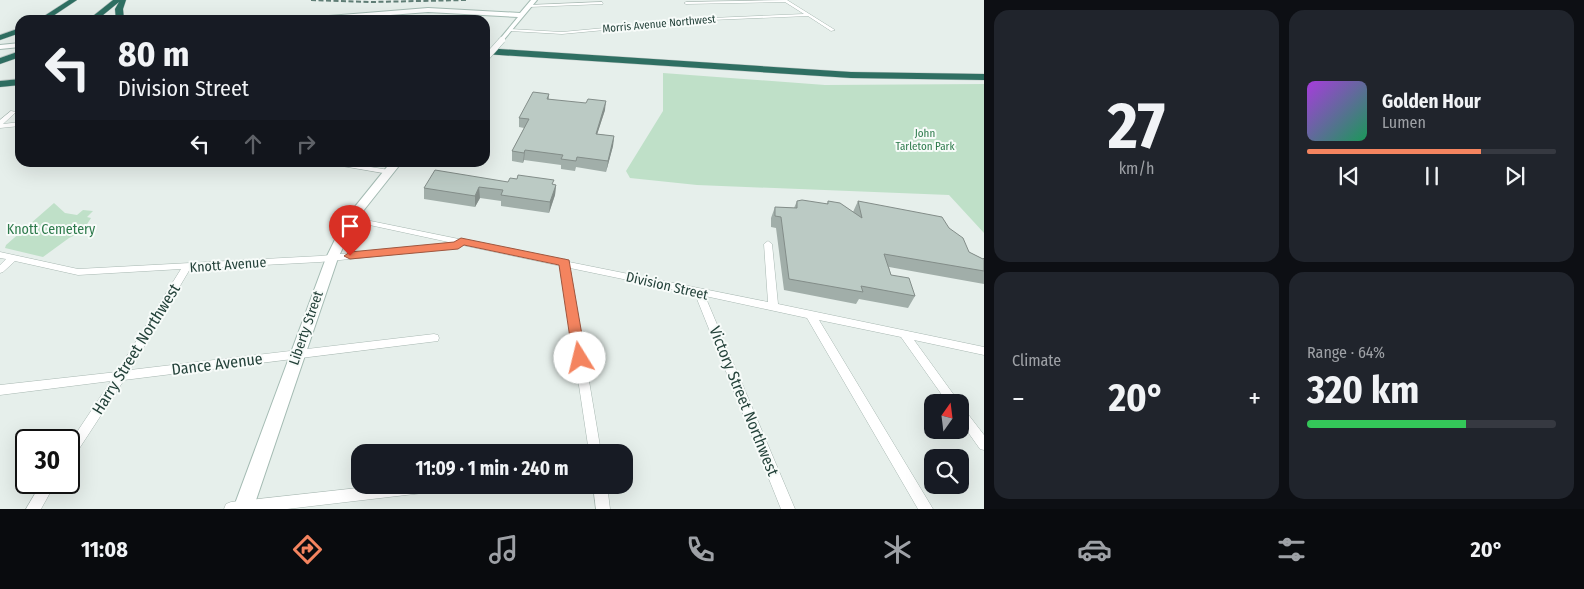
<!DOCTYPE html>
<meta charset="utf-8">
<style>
:root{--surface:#171b24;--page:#20242c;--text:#f1f3f6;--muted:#9ea1a6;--line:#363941;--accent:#f4845f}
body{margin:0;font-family:"Fira Sans Condensed",sans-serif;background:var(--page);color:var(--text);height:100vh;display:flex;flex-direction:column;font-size:19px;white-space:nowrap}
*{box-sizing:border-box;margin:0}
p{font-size:16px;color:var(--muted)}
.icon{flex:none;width:28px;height:28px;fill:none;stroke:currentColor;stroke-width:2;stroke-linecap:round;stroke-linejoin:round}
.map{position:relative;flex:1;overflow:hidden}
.side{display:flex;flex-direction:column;gap:10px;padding:10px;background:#0d0f14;width:600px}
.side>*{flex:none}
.hud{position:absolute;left:15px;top:15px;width:475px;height:152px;border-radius:15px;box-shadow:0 5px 20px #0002;background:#171b24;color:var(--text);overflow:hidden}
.needle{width:32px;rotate:14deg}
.controls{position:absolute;left:924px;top:394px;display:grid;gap:10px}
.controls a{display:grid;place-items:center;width:45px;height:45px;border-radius:10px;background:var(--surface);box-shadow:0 5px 20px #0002;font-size:25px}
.speed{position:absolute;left:15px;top:429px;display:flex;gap:10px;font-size:25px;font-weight:700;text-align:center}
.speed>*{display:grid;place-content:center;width:65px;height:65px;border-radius:50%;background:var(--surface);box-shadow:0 5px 20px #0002;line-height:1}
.speed .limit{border:2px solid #111;border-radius:8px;background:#fff;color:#111}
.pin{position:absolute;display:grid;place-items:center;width:42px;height:42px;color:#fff;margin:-51px -21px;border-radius:50% 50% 50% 0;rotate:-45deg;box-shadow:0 0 5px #0007}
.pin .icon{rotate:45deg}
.me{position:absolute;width:55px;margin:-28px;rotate:351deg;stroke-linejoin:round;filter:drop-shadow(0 0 4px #0008)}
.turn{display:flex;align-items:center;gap:18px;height:105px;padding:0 20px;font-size:22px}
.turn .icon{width:65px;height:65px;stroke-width:2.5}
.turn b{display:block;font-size:35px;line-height:42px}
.lanes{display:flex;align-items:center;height:48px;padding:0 20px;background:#0003;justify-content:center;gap:25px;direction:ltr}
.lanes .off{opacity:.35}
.big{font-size:38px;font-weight:700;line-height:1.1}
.side .card{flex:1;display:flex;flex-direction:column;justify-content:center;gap:8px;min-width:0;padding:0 18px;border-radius:15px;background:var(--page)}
.side .dial{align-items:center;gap:0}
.dial b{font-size:65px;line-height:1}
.song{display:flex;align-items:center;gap:15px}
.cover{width:60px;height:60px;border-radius:8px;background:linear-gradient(135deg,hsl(280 70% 55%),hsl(150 70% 35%))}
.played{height:5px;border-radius:2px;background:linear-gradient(90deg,var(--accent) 70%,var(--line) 70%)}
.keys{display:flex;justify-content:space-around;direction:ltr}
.heat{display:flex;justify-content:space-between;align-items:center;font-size:28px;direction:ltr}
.charge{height:8px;border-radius:4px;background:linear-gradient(90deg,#34c759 64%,var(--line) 0)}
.side .tiles{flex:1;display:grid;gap:10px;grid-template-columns:repeat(2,1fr)}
.trip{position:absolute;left:351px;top:444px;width:282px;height:50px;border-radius:15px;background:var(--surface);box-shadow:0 5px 20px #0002;font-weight:700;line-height:50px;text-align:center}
.tabs{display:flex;height:80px;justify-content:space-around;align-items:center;background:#090b0e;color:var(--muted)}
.tabs .icon{width:35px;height:35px}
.tabs .current{color:var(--accent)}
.tabs b{font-size:22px;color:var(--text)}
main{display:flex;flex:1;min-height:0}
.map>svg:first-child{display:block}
.green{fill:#bfe0c8}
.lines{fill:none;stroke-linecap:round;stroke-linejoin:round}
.street-casing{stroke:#a8b8b2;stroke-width:1}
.secondary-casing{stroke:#a4bbb3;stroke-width:2}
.highway-casing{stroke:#c2cac8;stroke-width:1}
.street{fill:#fff;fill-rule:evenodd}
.secondary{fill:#fff;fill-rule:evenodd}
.highway{fill:#2f6f62;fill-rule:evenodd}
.rail{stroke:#5f7d75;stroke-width:2;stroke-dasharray:5 2.5;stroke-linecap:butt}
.secondary-bridge-casing{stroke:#a4bbb3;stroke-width:7;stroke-linecap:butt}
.secondary-bridge{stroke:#fff;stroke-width:6}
.wall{fill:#a1aea9}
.shaded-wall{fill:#838d89}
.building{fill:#bbcac4;stroke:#838d89}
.route{fill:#f4845f;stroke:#9f563e}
.labels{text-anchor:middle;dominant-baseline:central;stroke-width:4;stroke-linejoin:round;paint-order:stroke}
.far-street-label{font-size:11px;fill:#24423a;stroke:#f7fbf9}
.far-park-label{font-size:11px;fill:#2d7a4b;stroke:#f7fbf9}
.park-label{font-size:14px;fill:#2d7a4b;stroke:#f7fbf9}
.street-label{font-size:14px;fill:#24423a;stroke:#f7fbf9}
.near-street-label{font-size:16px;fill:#24423a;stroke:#f7fbf9}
</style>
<main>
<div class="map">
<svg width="984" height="509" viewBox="0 0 984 509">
<rect width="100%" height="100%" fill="#e6efeb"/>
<path class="green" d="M663 73 825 85 984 84V233L949 195 697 185 630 178 626 171 663 111Z
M54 203 65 213 77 215 83 210 93 211 87 217 91 218 82 232 69 238 43 257 5 248 6 245Z"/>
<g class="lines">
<defs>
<path id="street" d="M787 0 835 30 831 31 808 16 711 20 562 34 510 31 508 30 510 29 562 32 711 18 804 14 785 2 686 4 684 3 686 2Z
M602 2 603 4 529 7 527 6 529 5Z
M11 111 16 112 3 124 20 122V126L0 128V120Z
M319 162H340L389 170 393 172 389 174Z
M348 217H351L562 260 565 259 569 262 768 302 764 244 768 241 772 244 778 304 984 347V355L914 340 959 402H947L901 337 819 320 933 509H918L807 318 705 296 795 509H781L695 294 570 268 601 452H589L561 266 462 245 458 248 320 262 190 269 130 370 434 334 438 335 439 338 438 341 124 380 73 458 69 460V444L111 381 0 395V385L117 372 181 269 78 275 15 261 3 272 0 273V265L6 259 0 258V252L78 269 320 256 453 243 351 221 347 219Z
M960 407 964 409 984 435V450L980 449 960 421Z
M42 482H56L41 509H26Z
M385 485H447L445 489 440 491 287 509H224L226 504 231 502Z
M593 485H607L610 509H596Z"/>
<path id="secondary" d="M531 0H537L502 42 499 40 518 17 428 12 327 20H301L304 18 428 8 520 13Z
M20 43V47L0 49V45Z
M391 162H402L356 220 338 258 253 509H233L326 258 345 219Z"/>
<path id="highway" d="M69 0H77L47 20H38Z
M113 0H126L123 9 124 20H116L115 9 119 2 97 20H88Z
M20 28V33L0 40V35Z
M485 48 851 72 984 74V80L851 78 485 54Z
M20 51V57L0 64V58Z
M20 79V85L0 87V81Z"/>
</defs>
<use href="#street" class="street-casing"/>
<use href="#secondary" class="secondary-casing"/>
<use href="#highway" class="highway-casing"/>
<use href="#street" class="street"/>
<use href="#secondary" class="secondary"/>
<use href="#highway" class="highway"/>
<path class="rail" d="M311 0 372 2 466 0"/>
<defs>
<path id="secondary-bridge" d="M485 59 502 40"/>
</defs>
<use href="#secondary-bridge" class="secondary-bridge-casing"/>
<use href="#secondary-bridge" class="secondary-bridge"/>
</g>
<path class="wall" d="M549 94V99L605 110 597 134 614 136 613 146 606 172 576 167 575 171 561 169V165L524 160 523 163 512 161V151L524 128 519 127V118Z
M517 179 556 185 555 195 549 213 501 206V201L480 198 475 207 424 199V188L508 182Z
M797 201 827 204 828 201 853 212 858 201 949 228 969 252 983 259 984 258V284L889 267 891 275 915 296 908 308 859 299 856 304 784 290 776 228 771 227V218L775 207 794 208Z"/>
<path class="shaded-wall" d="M606 101 605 110 594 144 596 134Z
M614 136 613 146 606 172 608 161Z
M525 150 524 160 523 163 524 153Z
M556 185 555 195 549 213 550 202Z
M479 187 480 198 475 207V196Z"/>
<path class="building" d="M533 92 549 94 547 99 586 103 588 99 606 101 596 134 614 136 608 161 577 157 576 161 561 159 563 155 525 150 524 153 512 151 529 119 519 118Z
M435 170 508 182 510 178 517 179 518 175 554 180 552 184 556 185 550 202 501 195 503 190 479 187 475 196 424 188Z
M802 200 828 204V201L840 203 862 218 858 201 942 217 949 228 963 238 969 252 983 259 984 258V271L884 254 891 275 909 278 915 296 861 286 863 292 789 279 781 217 775 216V207L797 208V201Z"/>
<path class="route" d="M461 238 569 260 586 358 584 361 580 363 575 361 573 358 559 265 464 245 458 249 350 259 344 256 350 252 454 242Z"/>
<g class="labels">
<g class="far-street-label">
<text transform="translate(659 24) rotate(-5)">Morris Avenue Northwest</text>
</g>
<g class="far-park-label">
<text x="925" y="133">John<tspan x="925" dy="13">Tarleton Park</tspan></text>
</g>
<g class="park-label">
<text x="51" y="229">Knott Cemetery</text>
</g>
<g class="street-label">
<text transform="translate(228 265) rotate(-4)">Knott Avenue</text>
<text transform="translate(667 286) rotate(13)">Division Street</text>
<text transform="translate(306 328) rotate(-71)">Liberty Street</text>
</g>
<g class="near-street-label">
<text transform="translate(136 349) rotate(-58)">Harry Street Northwest</text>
<text transform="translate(217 364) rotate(-7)">Dance Avenue</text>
<text transform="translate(744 401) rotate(68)">Victory Street Northwest</text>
</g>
</g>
</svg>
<div class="controls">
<a><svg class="needle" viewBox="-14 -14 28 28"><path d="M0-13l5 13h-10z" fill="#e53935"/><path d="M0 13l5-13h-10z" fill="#9ea1a6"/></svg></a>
<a><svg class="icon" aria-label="search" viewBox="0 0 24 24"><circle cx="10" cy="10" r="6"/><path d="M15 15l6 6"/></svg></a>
</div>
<div class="speed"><div class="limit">30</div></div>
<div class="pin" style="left:350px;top:256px;background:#d93025"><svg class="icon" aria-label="arrive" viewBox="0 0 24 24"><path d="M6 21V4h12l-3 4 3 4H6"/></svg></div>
<svg class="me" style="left:580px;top:358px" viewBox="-20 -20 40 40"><circle r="19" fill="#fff"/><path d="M0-13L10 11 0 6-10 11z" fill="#f4845f"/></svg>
<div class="trip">11:09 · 1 min · 240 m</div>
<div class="hud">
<div class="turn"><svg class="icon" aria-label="left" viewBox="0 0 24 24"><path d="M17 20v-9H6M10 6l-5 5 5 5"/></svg><div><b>80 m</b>Division Street</div></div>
<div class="lanes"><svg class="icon" aria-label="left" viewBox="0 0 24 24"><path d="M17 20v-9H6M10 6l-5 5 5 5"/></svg><svg class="icon off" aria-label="ahead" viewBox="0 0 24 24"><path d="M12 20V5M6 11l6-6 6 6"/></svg><svg class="icon off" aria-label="right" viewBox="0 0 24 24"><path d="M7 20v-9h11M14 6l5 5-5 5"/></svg></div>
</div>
</div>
<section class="side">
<div class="tiles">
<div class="card dial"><b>27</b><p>km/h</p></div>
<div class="card">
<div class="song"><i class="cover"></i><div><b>Golden Hour</b><p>Lumen</p></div></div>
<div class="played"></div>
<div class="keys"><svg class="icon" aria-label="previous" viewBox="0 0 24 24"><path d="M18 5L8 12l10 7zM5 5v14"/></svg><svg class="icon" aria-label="pause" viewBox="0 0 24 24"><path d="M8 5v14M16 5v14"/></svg><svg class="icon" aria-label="next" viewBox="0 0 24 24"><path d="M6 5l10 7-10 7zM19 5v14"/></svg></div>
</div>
<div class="card"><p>Climate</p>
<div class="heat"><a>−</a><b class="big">20°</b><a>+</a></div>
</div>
<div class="card"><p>Range · 64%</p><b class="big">320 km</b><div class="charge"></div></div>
</div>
</section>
</main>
<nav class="tabs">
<b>11:08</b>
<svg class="icon current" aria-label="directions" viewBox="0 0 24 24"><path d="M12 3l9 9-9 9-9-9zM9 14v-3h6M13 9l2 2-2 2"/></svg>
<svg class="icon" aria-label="music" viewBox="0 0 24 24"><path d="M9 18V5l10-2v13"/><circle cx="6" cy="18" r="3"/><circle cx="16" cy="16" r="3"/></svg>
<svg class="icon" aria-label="phone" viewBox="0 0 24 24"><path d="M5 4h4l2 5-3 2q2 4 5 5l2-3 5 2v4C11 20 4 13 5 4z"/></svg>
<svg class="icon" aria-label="climate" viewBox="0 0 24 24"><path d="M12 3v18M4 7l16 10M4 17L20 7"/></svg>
<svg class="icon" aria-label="car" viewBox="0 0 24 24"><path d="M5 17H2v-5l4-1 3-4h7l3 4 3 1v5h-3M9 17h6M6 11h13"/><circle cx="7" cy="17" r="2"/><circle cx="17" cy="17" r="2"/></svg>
<svg class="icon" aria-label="filters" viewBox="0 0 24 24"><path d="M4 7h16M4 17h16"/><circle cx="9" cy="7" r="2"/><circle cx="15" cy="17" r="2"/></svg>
<b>20°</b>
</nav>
